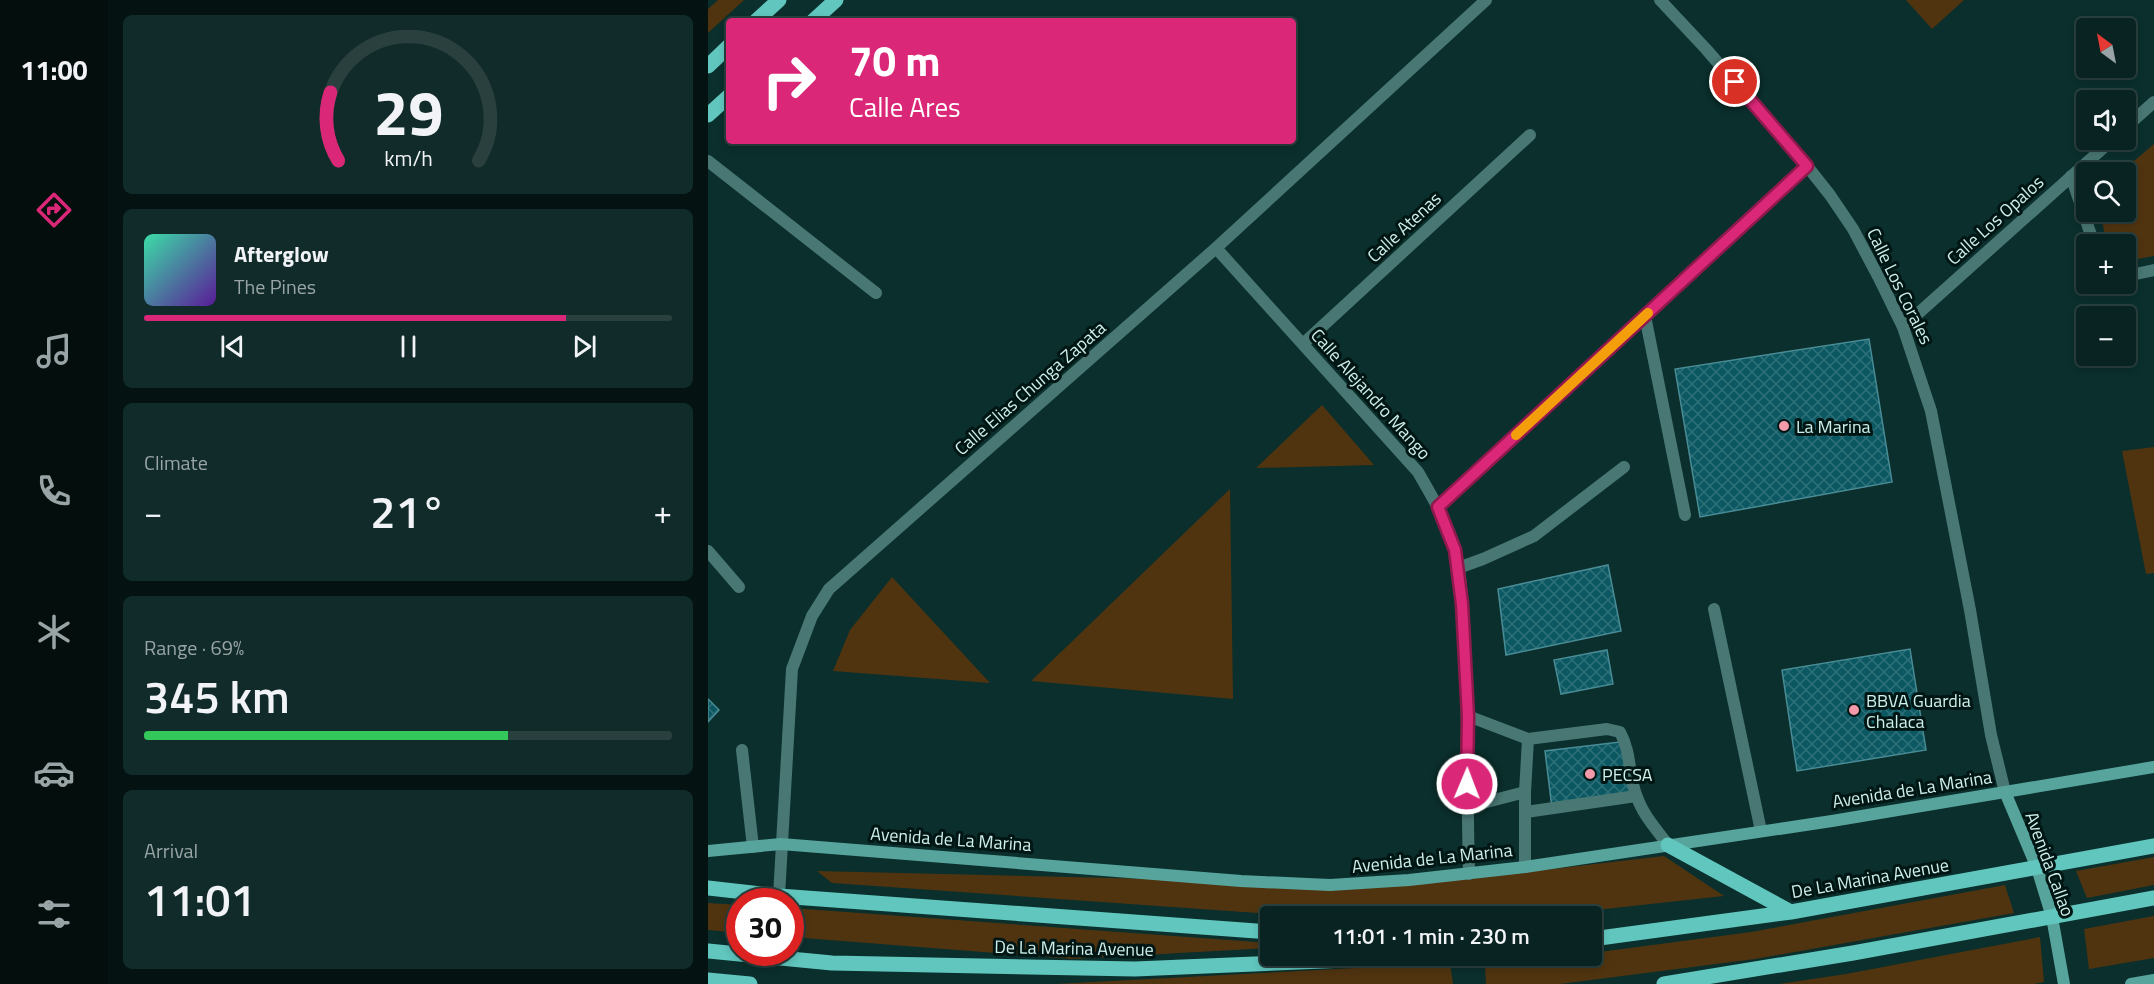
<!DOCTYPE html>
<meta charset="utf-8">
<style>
:root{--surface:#082321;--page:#112b2a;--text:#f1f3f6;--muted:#98a4a5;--line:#29403f;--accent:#db2777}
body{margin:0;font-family:"Titillium Web",sans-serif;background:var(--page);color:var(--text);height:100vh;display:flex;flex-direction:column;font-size:22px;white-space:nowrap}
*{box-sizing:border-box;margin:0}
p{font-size:20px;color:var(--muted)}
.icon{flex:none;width:33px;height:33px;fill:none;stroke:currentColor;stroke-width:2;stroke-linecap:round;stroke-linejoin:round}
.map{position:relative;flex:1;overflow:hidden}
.side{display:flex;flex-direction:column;gap:15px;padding:15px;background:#041312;width:600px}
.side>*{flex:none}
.hud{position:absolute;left:18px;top:18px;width:570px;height:126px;border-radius:6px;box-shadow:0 3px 9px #0003,0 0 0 2px var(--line);background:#db2777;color:#fff;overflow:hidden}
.needle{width:39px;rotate:328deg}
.buttons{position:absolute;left:1368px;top:18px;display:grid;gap:12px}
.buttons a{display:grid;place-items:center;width:60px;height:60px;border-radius:6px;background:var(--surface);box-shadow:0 3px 9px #0003,0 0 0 2px var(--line);font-size:30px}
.speed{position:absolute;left:18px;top:888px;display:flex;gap:12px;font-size:30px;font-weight:700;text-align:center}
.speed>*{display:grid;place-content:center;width:78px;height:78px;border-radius:50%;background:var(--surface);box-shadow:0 3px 9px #0003,0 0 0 2px var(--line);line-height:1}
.speed .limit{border:9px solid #d22;background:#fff;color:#111}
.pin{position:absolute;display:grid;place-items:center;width:51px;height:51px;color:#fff;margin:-26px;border:3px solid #fff;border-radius:50%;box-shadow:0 2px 6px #0007}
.me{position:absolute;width:66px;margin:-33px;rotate:1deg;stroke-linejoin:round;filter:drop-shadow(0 0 4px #0008)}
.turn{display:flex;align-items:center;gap:21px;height:126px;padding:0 24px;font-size:27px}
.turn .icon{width:78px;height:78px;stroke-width:2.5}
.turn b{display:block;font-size:42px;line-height:51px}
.big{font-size:45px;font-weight:600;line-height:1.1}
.side .widget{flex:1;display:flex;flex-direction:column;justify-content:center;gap:9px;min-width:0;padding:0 21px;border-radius:9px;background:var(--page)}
.side .dial{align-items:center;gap:0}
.dial svg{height:156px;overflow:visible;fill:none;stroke:var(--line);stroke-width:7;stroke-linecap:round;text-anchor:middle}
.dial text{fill:var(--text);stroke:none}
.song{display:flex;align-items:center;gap:18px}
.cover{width:72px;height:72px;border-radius:9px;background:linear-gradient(135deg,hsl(160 70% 55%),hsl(270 70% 35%))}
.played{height:6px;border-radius:3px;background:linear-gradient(90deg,var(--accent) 80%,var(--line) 80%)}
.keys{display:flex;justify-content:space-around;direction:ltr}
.heat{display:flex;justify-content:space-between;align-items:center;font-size:33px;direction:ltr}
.charge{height:9px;border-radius:4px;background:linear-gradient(90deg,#34c759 69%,var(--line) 0)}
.trip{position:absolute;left:552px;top:906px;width:342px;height:60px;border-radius:6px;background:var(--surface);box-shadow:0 3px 9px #0003,0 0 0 2px var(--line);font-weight:600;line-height:60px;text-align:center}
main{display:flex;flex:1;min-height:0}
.tab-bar{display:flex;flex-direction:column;width:108px;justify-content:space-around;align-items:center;background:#030e0d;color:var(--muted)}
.tab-bar .icon{width:42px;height:42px}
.tab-bar .active{color:var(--accent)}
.tab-bar b{font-size:27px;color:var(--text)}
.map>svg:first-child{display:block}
.green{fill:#503410}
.building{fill:url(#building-cross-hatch);stroke:#4a8c96;stroke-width:1.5}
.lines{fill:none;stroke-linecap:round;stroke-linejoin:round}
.lane{stroke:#497773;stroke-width:12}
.street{stroke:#497773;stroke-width:12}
.secondary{stroke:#57a49d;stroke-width:12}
.primary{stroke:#60c6be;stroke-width:15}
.route-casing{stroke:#8e194d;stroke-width:15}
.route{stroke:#db2777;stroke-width:10}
.slow{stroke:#f59e0b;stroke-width:10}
.poi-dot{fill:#f39aaa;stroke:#001614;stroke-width:2}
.labels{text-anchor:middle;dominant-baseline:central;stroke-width:6;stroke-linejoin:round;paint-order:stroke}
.street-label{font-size:18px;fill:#ceefeb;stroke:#001614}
.poi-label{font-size:18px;fill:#ceefeb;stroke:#001614;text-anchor:start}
</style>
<main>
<nav class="tab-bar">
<b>11:00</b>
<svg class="icon active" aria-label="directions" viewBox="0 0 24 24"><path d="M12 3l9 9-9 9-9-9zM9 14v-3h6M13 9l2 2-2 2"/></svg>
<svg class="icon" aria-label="music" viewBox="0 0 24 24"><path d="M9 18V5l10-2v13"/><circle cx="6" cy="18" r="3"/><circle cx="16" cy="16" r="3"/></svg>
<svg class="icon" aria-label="phone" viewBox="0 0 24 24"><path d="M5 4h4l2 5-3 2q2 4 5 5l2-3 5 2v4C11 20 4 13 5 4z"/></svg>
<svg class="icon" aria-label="climate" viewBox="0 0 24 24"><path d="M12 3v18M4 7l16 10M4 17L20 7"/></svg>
<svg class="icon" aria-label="car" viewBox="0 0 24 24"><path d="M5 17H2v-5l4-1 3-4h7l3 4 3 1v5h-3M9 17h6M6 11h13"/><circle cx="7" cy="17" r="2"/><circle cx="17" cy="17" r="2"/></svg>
<svg class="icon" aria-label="filters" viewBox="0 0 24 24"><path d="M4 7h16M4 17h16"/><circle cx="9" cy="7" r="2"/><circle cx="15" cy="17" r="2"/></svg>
</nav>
<section class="side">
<div class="widget dial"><svg viewBox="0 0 100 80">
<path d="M14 69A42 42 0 1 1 86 69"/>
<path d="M14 69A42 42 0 0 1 10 34" stroke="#db2777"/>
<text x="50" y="56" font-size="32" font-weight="700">29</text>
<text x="50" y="72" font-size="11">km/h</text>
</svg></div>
<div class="widget">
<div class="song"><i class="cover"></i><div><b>Afterglow</b><p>The Pines</p></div></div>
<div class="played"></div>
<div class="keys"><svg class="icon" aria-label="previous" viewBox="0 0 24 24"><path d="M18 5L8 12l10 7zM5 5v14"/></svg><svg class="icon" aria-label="pause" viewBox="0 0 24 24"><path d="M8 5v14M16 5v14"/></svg><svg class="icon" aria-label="next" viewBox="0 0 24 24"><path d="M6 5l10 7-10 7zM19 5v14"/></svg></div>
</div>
<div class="widget"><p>Climate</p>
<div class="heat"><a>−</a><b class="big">21°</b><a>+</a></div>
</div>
<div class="widget"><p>Range · 69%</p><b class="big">345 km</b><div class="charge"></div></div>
<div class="widget"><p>Arrival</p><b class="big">11:01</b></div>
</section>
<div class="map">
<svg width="1446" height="984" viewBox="0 0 1446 984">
<defs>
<pattern id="building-cross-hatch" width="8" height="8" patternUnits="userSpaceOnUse" patternTransform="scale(1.5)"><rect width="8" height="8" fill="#0c5862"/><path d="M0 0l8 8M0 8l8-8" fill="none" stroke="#2e7079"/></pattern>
</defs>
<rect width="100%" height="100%" fill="#0a2f2c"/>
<path class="green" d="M10 0H36L0 33V9Z
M1198 0H1256L1224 29Z
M1446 144V256L1418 261V244H1399L1392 212H1418V172H1413Z
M614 405 666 465 548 468Z
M1446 447V573L1438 574 1414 451Z
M522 489 525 699 323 681Z
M184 577 282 683 125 671 142 630Z
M956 856 1016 896 833 916H593L124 883 109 871 705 885Z
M1446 857V885L1379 898 1368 871Z
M1297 885 1306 913 1047 959 852 984H778L777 967 863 956H884V953L1043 932Z
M0 903 31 905V933L0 930Z
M83 908 562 943V948L364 959 83 937Z
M1446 916V958L1381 969 1376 929Z
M1332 937 1336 982 1326 984H1071L1138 974Z
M742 963 745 984H347Z"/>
<path class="building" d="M1161 339 1184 482 992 517 967 369Z
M900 565 913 631 798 655 790 589Z
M1202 649 1218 750 1089 771 1074 670Z
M899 650 905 684 853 694 846 660Z
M0 699 11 710 0 722Z
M920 741 926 798 844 808 837 751Z"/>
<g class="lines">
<path class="lane" d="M0 161 168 293
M937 316 977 515
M0 551 31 587
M750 568 775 559 826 536 916 467
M1006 609 1053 831
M760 716 820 739 899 729 912 732C924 754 920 776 929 797 935 815 949 830 960 845
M34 750 45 847
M759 807 817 792
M818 812 928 796
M817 867V792L820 739"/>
<path class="street" d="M952 0 998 49 1099 166 1122 195 1145 229 1172 280 1195 327 1223 411 1262 610 1283 735 1297 792
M1418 127 1446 102
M1363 176 1386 244
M508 248 710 472C724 497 740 522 747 550 755 582 755 618 757 650 760 725 759 800 761 874
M1418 276 1446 270
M1195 327 1404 140
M595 344 822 135
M730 507 1099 166
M71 896 84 669 104 616 121 589 508 248 778 0"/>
<path class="secondary" d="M1297 792 1329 868 1344 917 1356 984
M0 851 73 844 533 881 622 885 701 880 817 867 1124 821 1446 767
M1423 984 1446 980"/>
<path class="primary" d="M48 21 71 0
M105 21 128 0
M0 66 21 46
M0 115 21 96
M960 845 1083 912
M0 888 71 896 562 932
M884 939 1083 912 1446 846
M0 951 124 963 427 969 732 956
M0 980 42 984
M956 984 1145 953 1446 898"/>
</g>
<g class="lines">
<defs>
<path id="route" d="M759 784 760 716 754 604 747 550 730 507 1099 166 1027 82"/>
</defs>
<use href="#route" class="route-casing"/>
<use href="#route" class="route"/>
<path class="slow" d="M808 435 940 313"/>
</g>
<g class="poi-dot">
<circle cx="1076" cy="426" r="6"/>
<circle cx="1146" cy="710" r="6"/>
<circle cx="882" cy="774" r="6"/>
</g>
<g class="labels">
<g class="street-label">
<text transform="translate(1287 220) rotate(-42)">Calle Los Opalos</text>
<text transform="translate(696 227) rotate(-43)">Calle Atenas</text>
<text transform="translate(1192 286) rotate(64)">Calle Los Corales</text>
<text transform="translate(322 388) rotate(-41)">Calle Elias Chunga Zapata</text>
<text transform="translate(663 394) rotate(48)">Calle Alejandro Mango</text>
<text transform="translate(1204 789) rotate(-9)">Avenida de La Marina</text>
<text transform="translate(243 839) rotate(4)">Avenida de La Marina</text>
<text transform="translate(724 858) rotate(-6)">Avenida de La Marina</text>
<text transform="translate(1342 864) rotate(70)">Avenida Callao</text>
<text transform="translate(1162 878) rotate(-10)">De La Marina Avenue</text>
<text transform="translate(366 948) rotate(1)">De La Marina Avenue</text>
</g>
<g class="poi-label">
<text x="1088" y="426">La Marina</text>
<text x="1158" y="700">BBVA Guardia<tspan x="1158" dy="21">Chalaca</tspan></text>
<text x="894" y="774">PECSA</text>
</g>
</g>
</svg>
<div class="buttons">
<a><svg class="needle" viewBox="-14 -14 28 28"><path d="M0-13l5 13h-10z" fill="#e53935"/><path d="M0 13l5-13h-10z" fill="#98a4a5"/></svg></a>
<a><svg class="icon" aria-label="sound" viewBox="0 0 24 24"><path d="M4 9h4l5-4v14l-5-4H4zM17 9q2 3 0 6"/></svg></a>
<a><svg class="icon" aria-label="search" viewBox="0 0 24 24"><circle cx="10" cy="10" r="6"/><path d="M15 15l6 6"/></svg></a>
<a>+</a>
<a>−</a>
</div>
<div class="speed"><div class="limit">30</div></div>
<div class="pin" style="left:1027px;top:82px;background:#d93025"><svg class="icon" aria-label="arrive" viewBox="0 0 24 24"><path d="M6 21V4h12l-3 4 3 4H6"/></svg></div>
<svg class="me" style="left:759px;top:784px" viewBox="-20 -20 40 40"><circle r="17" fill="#db2777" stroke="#fff" stroke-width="3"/><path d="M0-11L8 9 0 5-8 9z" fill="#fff"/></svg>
<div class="trip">11:01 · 1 min · 230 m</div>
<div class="hud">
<div class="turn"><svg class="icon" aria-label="right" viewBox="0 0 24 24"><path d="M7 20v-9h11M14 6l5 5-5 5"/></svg><div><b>70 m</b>Calle Ares</div></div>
</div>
</div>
</main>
